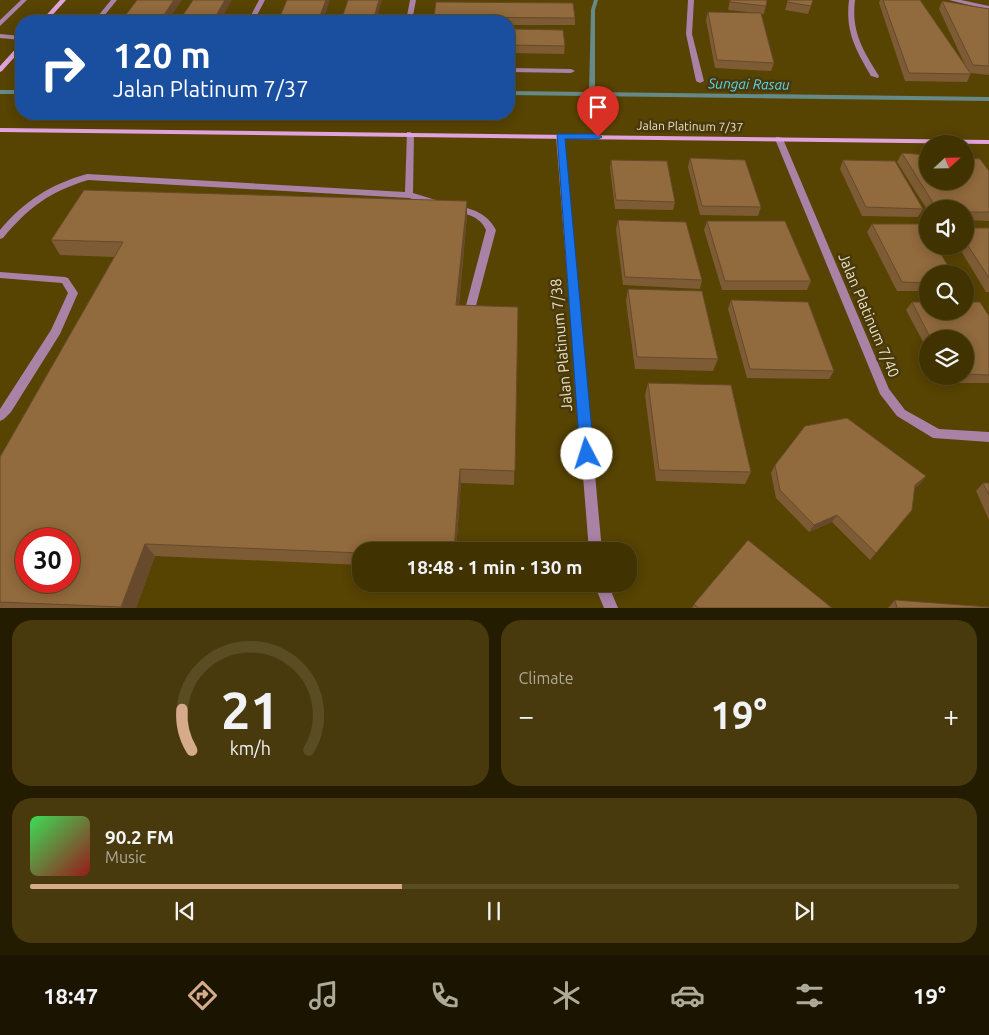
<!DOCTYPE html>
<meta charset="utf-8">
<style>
:root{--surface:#413202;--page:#483a0c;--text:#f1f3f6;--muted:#aeaa99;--line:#5a4d24;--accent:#d6ab8b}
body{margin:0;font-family:Ubuntu,sans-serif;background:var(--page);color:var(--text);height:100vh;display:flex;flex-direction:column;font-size:19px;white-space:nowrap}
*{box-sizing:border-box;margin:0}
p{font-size:16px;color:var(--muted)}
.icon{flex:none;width:28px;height:28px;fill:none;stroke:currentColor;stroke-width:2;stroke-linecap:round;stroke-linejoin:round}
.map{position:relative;height:608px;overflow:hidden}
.side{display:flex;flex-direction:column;gap:12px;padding:12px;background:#241c01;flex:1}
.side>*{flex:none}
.hud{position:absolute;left:15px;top:15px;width:500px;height:105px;border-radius:20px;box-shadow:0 2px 12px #0003,0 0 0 1px var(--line);background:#1a4fa0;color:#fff;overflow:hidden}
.needle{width:32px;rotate:68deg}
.controls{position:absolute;left:919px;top:135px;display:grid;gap:10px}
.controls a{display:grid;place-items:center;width:55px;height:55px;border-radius:50%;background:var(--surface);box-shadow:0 2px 12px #0003,0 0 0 1px var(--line);font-size:25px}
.speed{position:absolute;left:15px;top:528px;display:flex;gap:10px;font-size:25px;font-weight:700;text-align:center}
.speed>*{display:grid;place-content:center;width:65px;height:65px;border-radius:50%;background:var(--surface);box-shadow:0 2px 12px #0003,0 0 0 1px var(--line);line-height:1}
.speed .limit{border:8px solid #d22;background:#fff;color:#111}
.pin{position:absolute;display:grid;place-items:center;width:42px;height:42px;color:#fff;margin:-51px -21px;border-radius:50% 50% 50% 0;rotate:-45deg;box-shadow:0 0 5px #0007}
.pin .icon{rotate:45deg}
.me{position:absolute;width:55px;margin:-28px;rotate:355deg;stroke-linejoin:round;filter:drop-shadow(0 0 4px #0008)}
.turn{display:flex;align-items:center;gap:18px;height:105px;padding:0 15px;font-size:22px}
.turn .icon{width:65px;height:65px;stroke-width:2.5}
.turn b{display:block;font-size:35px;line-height:42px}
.big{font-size:38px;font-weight:700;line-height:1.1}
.side .card{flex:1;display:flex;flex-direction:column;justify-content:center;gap:8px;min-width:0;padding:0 18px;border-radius:20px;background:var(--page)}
.side .dial{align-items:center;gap:0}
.dial svg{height:130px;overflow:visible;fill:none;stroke:var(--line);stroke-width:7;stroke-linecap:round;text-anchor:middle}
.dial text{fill:var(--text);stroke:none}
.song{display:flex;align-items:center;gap:15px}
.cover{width:60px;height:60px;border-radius:8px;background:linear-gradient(135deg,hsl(130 70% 55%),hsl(0 70% 35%))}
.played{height:5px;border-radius:2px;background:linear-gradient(90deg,var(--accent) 40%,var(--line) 40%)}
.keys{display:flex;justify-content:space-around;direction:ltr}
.heat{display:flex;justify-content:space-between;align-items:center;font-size:28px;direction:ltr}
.side .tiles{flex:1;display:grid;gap:12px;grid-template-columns:1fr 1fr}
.card:last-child{grid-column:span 2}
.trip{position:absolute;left:352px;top:542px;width:285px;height:50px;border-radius:20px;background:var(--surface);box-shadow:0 2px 12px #0003,0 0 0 1px var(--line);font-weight:700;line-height:50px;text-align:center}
.menu{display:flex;height:80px;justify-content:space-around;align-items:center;background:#1a1401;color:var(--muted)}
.menu .icon{width:35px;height:35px}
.menu .current{color:var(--accent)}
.menu b{font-size:22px;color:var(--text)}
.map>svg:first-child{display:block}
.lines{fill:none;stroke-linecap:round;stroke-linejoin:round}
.stream{fill:#658a88;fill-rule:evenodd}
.lane{fill:#a982a6;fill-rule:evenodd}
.street{fill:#a982a6;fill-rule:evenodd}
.secondary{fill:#e1a3dd;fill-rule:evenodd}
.wall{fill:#7d5b34}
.shaded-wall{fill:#664a2b}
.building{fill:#916a3d;stroke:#664a2b;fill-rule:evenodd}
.route{fill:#1a73e8;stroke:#114b97}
.labels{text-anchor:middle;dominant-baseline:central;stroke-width:5;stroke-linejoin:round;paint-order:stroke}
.far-street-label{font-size:12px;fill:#ece1c4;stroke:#48390c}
.far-water-label{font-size:14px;font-style:italic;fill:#5cd7e9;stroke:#48390c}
.street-label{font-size:15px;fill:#ece1c4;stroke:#48390c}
</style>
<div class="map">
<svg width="989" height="608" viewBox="0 0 989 608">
<rect width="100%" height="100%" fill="#574302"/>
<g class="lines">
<path class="stream" d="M594 0H598L595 10V92L989 97V101L509 95V91L589 92 591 10Z
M0 90H21V94H0Z"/>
<path class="lane" d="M407 132H410L414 134 413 193 439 201 440 203 439 205 436 206 409 198 88 180C49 192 29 207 3 238L0 239V230C24 201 51 184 87 174L405 192Z
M455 205C473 209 487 213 496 230L474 313 469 317 464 313 486 230C480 216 466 214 452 210L451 208 452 206Z
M0 272 65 277 68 278 78 293 60 334 11 412 4 419 0 421V409L51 330 68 293 62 283 0 278Z"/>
<path class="street" d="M21 0H27L0 26V20Z
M111 0H117L100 21H94Z
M259 0H265L254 21H248Z
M410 0H416L412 21H406Z
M688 0H694L692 34 704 81 700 83 696 81 686 34Z
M849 0H855C851 32 863 50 879 76L878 78 871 76C856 50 845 32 849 0Z
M949 0H961L989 6V10Z
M0 34 21 36V40L0 38Z
M509 68 571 69 575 71 571 73 509 72Z
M557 134H563L564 136 602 551H589L556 136Z
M776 137H779L783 139 889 389 905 410 939 429 989 432V442L933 438 897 416 880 394 775 139Z
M594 584H608L618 608H604Z"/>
<path class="secondary" d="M60 0H66L47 21H41Z
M21 44V50L2 71 0 72V66L19 45Z
M0 128 989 140V144L0 132Z"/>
</g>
<path class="wall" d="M730 0H767L764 14H761L774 63 771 71 715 68 706 20 708 12 758 13 728 10Z
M788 0H813L808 14 785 10Z
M880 0H920L966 67 939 9 942 1 989 9V75L971 73 967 82 905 81 879 3Z
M434 17 575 18V25H509V21H435Z
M509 29 565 46 564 54 509 53Z
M902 153 989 171V221L965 220V209H928V211L897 162Z
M690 158 761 207 758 216 700 215 688 167Z
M611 160 675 202 673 210 615 209 610 168Z
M843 160 923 209 918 217 862 216 840 169Z
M467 201V216L459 305 518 307 514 485 461 483 456 551H361V565L155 556 136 608H0V457L114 257 60 255 51 240Z
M618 220 702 280 700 289 623 285 616 229Z
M707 221 811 281 807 290H722L704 230Z
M872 224 928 274V291H897L867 232Z
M965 228H989V292H986L958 246H965Z
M628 289 718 359 713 371 635 369 626 301Z
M731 300 834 371 829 379 747 378 728 309Z
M912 302 989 316V383H944L940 376H965V339H928V351L906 310Z
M648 383 751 472 745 484 656 481 645 395Z
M775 465 926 476 920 484 915 488 876 553 870 560 832 522 809 532 776 498 771 473Z
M983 483H989V520L976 491Z
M895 600 989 608H888Z
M694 604 832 608H692Z"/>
<path class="shaded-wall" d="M174 0H182L168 21H160Z
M225 0H232L220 21H213Z
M326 0H330L323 21H318Z
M379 0H382L376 21H373Z
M467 201V216L457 320 456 305Z
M460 469 461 483 456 551H454Z
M926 476 920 484 909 493 915 485Z
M837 515 832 522 809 532 814 525Z
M145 544 155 556 136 608H121Z"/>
<path class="building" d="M137 0H174L160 21H121Z
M193 0H225L213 21H179Z
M287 0H326L318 21H278Z
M348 0H379L373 21H341Z
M730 0H767L766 6 730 2Z
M788 0H813L811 6 787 2Z
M883 0H920L971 74 909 73Z
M942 1 989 9V66L973 65Z
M436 2 573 3 575 18 434 17Z
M708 12 761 13 774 63 717 60Z
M509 29 563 30 565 46 509 45Z
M902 153 928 155V181H965V158L980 159 989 171V212H965V209H937Z
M690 158 745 160 761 207 702 206Z
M611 160 667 161 675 202 616 200Z
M843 160 895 161 923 209 866 207Z
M84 190 467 201 456 305 518 307 515 471 460 469 454 551H361V553L145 544 121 607 0 602V457L123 242 51 240ZM26 539H69V581H26Z
M618 220 686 222 702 280 625 277Z
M707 221H785L811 281H725Z
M872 224H923L928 232V246H936L953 274H928V283L902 282Z
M965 228H989V278L965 241Z
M628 289 702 291 718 359 637 357Z
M731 300 808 302 834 371 750 369Z
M912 302H928V311H965V302H980L989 316V375L965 374V339H931Z
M648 383 731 385 751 472 659 470Z
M847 418 926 476 915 485 912 510 876 553 837 515 814 525 780 490 775 465 805 426Z
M983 483H989V495Z
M748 540 832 608H698L694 604Z
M895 600 989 607V608H897Z"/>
<path class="route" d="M557 134H598L602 137 598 139H565L594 454 592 459H582L580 454Z"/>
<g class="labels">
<g class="far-street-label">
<text transform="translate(690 126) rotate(1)">Jalan Platinum 7/37</text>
</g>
<g class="far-water-label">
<text transform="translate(749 84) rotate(1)">Sungai Rasau</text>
</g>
<g class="street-label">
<text transform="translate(869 315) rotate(67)">Jalan Platinum 7/40</text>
<text transform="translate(561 345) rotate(-95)">Jalan Platinum 7/38</text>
</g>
</g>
</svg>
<div class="controls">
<a><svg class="needle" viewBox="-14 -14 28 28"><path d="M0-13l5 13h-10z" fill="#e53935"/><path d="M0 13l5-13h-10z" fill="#aeaa99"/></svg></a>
<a><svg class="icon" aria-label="sound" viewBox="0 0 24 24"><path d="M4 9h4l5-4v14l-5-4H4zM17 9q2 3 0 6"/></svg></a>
<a><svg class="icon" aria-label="search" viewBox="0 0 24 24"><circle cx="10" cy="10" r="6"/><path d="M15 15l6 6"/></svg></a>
<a><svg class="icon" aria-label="layers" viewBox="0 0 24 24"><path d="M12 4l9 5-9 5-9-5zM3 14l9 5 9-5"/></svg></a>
</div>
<div class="speed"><div class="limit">30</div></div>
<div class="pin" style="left:598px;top:137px;background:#d93025"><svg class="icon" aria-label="arrive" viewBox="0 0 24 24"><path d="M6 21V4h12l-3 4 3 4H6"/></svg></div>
<svg class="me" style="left:587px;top:454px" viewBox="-20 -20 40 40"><circle r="19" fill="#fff"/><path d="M0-13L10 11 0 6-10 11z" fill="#1a73e8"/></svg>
<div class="trip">18:48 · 1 min · 130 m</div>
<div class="hud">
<div class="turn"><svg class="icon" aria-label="right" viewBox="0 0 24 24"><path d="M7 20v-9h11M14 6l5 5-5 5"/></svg><div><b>120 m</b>Jalan Platinum 7/37</div></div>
</div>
</div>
<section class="side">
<div class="tiles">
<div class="card dial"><svg viewBox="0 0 100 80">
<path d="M14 69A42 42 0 1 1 86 69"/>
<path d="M14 69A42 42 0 0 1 8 44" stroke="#d6ab8b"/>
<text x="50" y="56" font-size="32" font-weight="700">21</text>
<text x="50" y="72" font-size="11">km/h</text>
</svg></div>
<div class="card"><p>Climate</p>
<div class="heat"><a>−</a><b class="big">19°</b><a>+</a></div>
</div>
<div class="card">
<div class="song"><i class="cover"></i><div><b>90.2 FM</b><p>Music</p></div></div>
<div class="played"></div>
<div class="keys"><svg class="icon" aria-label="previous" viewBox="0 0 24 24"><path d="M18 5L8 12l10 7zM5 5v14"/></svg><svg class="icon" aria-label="pause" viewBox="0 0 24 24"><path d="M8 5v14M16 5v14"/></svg><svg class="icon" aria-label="next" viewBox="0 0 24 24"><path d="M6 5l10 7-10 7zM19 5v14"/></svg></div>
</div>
</div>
</section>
<nav class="menu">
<b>18:47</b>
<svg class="icon current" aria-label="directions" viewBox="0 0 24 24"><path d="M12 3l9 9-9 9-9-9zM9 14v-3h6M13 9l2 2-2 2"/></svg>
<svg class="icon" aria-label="music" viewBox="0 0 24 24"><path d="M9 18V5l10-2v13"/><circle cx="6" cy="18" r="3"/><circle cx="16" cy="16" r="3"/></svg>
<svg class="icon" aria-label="phone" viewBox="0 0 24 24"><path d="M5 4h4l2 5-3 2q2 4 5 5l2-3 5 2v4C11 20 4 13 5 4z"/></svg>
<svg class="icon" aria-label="climate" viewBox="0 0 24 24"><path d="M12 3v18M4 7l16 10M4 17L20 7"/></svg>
<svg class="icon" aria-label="car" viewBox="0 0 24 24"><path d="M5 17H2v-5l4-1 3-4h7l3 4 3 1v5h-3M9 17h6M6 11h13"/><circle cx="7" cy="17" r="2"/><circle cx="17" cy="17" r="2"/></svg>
<svg class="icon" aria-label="filters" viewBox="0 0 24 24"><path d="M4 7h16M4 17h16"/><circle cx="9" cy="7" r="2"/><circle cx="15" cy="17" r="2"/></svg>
<b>19°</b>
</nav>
